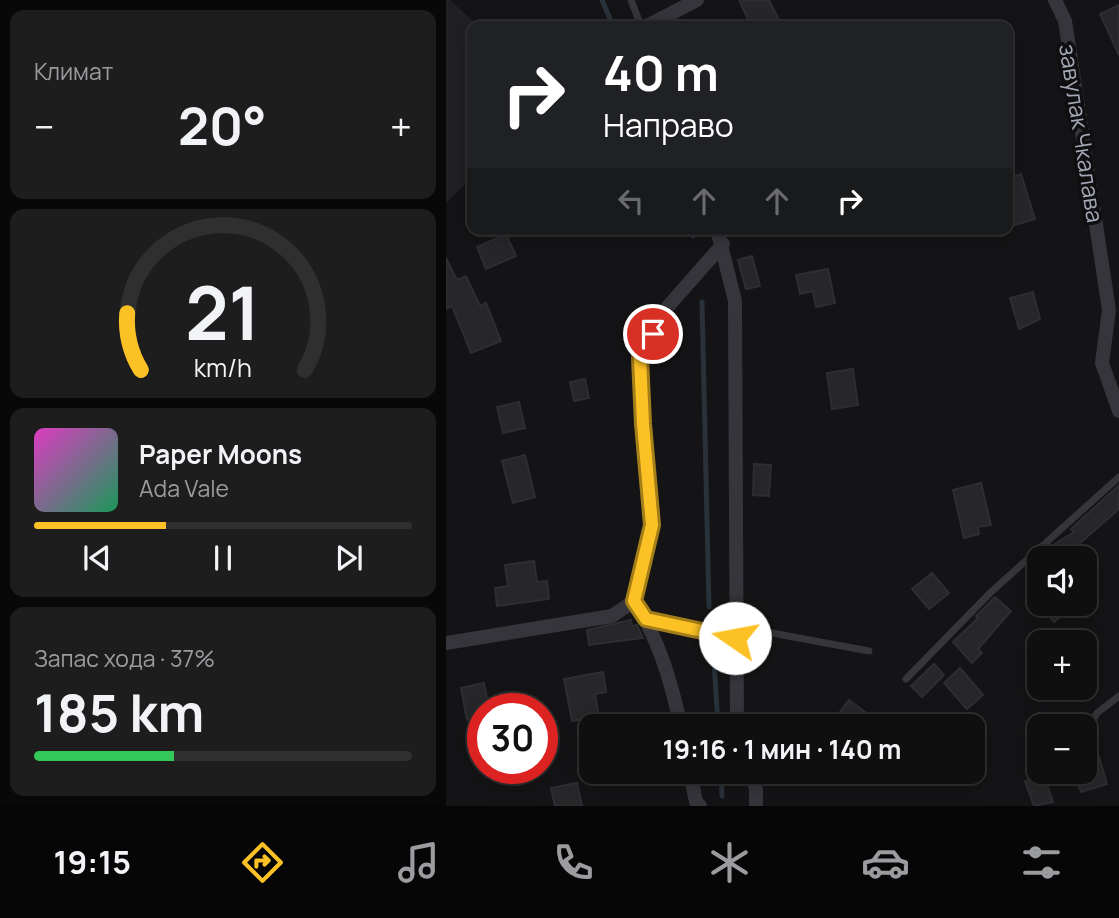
<!DOCTYPE html>
<html lang="ru">
<meta charset="utf-8">
<style>
:root{--surface:#0f0f10;--page:#1d1d1e;--text:#f1f3f6;--muted:#9b9c9f;--line:#2f2f30;--accent:#fcc225}
body{margin:0;font-family:Manrope,sans-serif;background:var(--page);color:var(--text);height:100vh;display:flex;flex-direction:column;font-size:26px;white-space:nowrap}
*{box-sizing:border-box;margin:0}
p{font-size:23px;color:var(--muted)}
.icon{flex:none;width:38px;height:38px;fill:none;stroke:currentColor;stroke-width:2;stroke-linecap:round;stroke-linejoin:round}
.map{position:relative;flex:1;overflow:hidden}
.sheet{display:flex;flex-direction:column;gap:10px;padding:10px;background:#080809;width:446px}
.sheet>*{flex:none}
.guide{position:absolute;left:21px;top:21px;width:546px;height:214px;border-radius:14px;box-shadow:0 4px 18px #0003,0 0 0 2px var(--line);background:#202124;color:#fff;overflow:hidden}
.tools{position:absolute;left:581px;top:546px;display:grid;gap:14px}
.tools a{display:grid;place-items:center;width:70px;height:70px;border-radius:14px;background:var(--surface);box-shadow:0 4px 18px #0003,0 0 0 2px var(--line);font-size:35px}
.speed{position:absolute;left:21px;top:693px;display:flex;gap:14px;font-size:35px;font-weight:700;text-align:center}
.speed>*{display:grid;place-content:center;width:91px;height:91px;border-radius:50%;background:var(--surface);box-shadow:0 4px 18px #0003,0 0 0 2px var(--line);line-height:1}
.speed .limit{border:10px solid #d22;background:#fff;color:#111}
.pin{position:absolute;display:grid;place-items:center;width:60px;height:60px;color:#fff;margin:-30px;border:4px solid #fff;border-radius:50%;box-shadow:0 2px 7px #0007}
.me{position:absolute;width:77px;margin:-38px;rotate:282deg;stroke-linejoin:round;filter:drop-shadow(0 0 5px #0008)}
.turn{display:flex;align-items:center;gap:24px;height:147px;padding:0 21px;font-size:32px}
.turn .icon{width:91px;height:91px;stroke-width:2.5}
.turn b{display:block;font-size:49px;line-height:60px}
.lanes{display:flex;align-items:center;height:66px;padding:0 21px;background:#0003;justify-content:center;gap:35px;direction:ltr}
.lanes .off{opacity:.35}
.big{font-size:52px;font-weight:700;line-height:1.1}
.sheet .tile{flex:1;display:flex;flex-direction:column;justify-content:center;gap:10px;min-width:0;padding:0 24px;border-radius:14px;background:var(--page)}
.sheet .dial{align-items:center;gap:0}
.dial svg{height:182px;overflow:visible;fill:none;stroke:var(--line);stroke-width:7;stroke-linecap:round;text-anchor:middle}
.dial text{fill:var(--text);stroke:none}
.song{display:flex;align-items:center;gap:21px}
.cover{width:84px;height:84px;border-radius:10px;background:linear-gradient(135deg,hsl(310 70% 55%),hsl(150 70% 35%))}
.played{height:7px;border-radius:4px;background:linear-gradient(90deg,var(--accent) 35%,var(--line) 35%)}
.keys{display:flex;justify-content:space-around;direction:ltr}
.heat{display:flex;justify-content:space-between;align-items:center;font-size:38px;direction:ltr}
.charge{height:10px;border-radius:5px;background:linear-gradient(90deg,#34c759 37%,var(--line) 0)}
.trip{position:absolute;left:133px;top:714px;width:406px;height:70px;border-radius:14px;background:var(--surface);box-shadow:0 4px 18px #0003,0 0 0 2px var(--line);font-weight:700;line-height:70px;text-align:center}
.tab-bar{display:flex;height:112px;justify-content:space-around;align-items:center;background:#060606;color:var(--muted)}
.tab-bar .icon{width:49px;height:49px}
.tab-bar .active{color:var(--accent)}
.tab-bar b{font-size:32px;color:var(--text)}
main{display:flex;flex:1;min-height:0}
.map>svg:first-child{display:block}
.built{fill:#202023}
.lines{fill:none;stroke-linecap:round;stroke-linejoin:round}
.stream{stroke:#29323a;stroke-width:5}
.building{fill:#27272a;stroke:#2e2e32;stroke-width:2}
.service{stroke:#35353b;stroke-width:7}
.minor{stroke:#35353b;stroke-width:14}
.route-casing{stroke:#a47e18;stroke-width:18}
.route{stroke:#fcc225;stroke-width:12}
.labels{text-anchor:middle;dominant-baseline:central;stroke-width:7;stroke-linejoin:round;paint-order:stroke}
.street-label{font-size:23px;fill:#a5a9b7;stroke:#0f0f11}
</style>
<main>
<section class="sheet">
<div class="tile"><p>Климат</p>
<div class="heat"><a>−</a><b class="big">20°</b><a>+</a></div>
</div>
<div class="tile dial"><svg viewBox="0 0 100 80">
<path d="M14 69A42 42 0 1 1 86 69"/>
<path d="M14 69A42 42 0 0 1 8 44" stroke="#fcc225"/>
<text x="50" y="56" font-size="32" font-weight="700">21</text>
<text x="50" y="72" font-size="11">km/h</text>
</svg></div>
<div class="tile">
<div class="song"><i class="cover"></i><div><b>Paper Moons</b><p>Ada Vale</p></div></div>
<div class="played"></div>
<div class="keys"><svg class="icon" aria-label="previous" viewBox="0 0 24 24"><path d="M18 5L8 12l10 7zM5 5v14"/></svg><svg class="icon" aria-label="pause" viewBox="0 0 24 24"><path d="M8 5v14M16 5v14"/></svg><svg class="icon" aria-label="next" viewBox="0 0 24 24"><path d="M6 5l10 7-10 7zM19 5v14"/></svg></div>
</div>
<div class="tile"><p>Запас хода · 37%</p><b class="big">185 km</b><div class="charge"></div></div>
</section>
<div class="map">
<svg width="673" height="806" viewBox="0 0 673 806">
<rect width="100%" height="100%" fill="#141416"/>
<path class="built" d="M0 0H4L32 26H26V177L0 203Z"/>
<g class="lines">
<path class="stream" d="M156 0 167 26
M245 229 247 236
M256 302 263 607
M268 661 272 726
M275 772 276 796"/>
</g>
<path class="building" d="M293 0H323L336 26H305Z
M673 5V55L654 14Z
M575 174 589 219 562 227V178Z
M60 234 70 256 40 269 31 247Z
M306 256 314 286 300 289 292 260Z
M0 258 11 280 20 276 34 306 40 303 55 341 25 353 6 306 0 309Z
M382 269 389 303 370 307 367 291 354 294 350 275Z
M587 292 594 319 573 329 564 298Z
M407 369 412 405 386 409 381 373Z
M139 379 143 398 128 401 124 382Z
M73 402 79 428 57 433 51 407Z
M79 455 89 497 67 503 56 461Z
M308 464 325 465 323 496 307 495Z
M535 483 545 525 532 527 533 534 518 538 507 490Z
M673 485V509L626 550 631 558H611L604 547 628 532 625 529Z
M88 561 91 582 101 581 103 599 51 606 49 588 62 586 59 565Z
M486 573 503 593 483 609 466 589Z
M549 597 565 611 532 649 536 653 526 663 507 642 532 618 530 616Z
M594 604H631L608 622Z
M185 620 186 626 191 625 197 638 143 645 141 630Z
M488 664 498 675 476 697 465 686Z
M514 668 537 695 521 709 498 683Z
M157 672 160 692 149 694 153 716 126 721 118 679Z
M38 683 43 709H37V717L21 720 15 688Z
M403 700 438 726H396L388 720Z
M653 757 661 784 635 792 628 772H639V761Z
M597 774 607 802 588 806 579 781Z
M131 783 136 806H109L105 788Z"/>
<g class="lines">
<path class="service" d="M185 0 195 26
M289 638 326 633 423 651
M460 679 544 593 673 477
M639 734 651 713 673 696
M614 774 616 772"/>
<path class="minor" d="M609 0 619 21 663 310 656 363 673 411
M201 26 251 0
M271 229 289 301 291 726
M188 601C213 639 225 682 235 726
M200 619 289 638
M0 643 166 616 188 601 206 525 196 424 194 357 219 310 277 244
M244 772 250 802 254 806
M305 772 310 790V806"/>
</g>
<g class="lines">
<defs>
<path id="route" d="M207 334 194 358 197 424 206 525 188 601 200 619 289 638"/>
</defs>
<use href="#route" class="route-casing"/>
<use href="#route" class="route"/>
</g>
<g class="labels">
<g class="street-label">
<text transform="translate(636 133) rotate(81)">завулак Чкалава</text>
</g>
</g>
</svg>
<div class="tools">
<a><svg class="icon" aria-label="sound" viewBox="0 0 24 24"><path d="M4 9h4l5-4v14l-5-4H4zM17 9q2 3 0 6"/></svg></a>
<a>+</a>
<a>−</a>
</div>
<div class="speed"><div class="limit">30</div></div>
<div class="pin" style="left:207px;top:334px;background:#d93025"><svg class="icon" aria-label="arrive" viewBox="0 0 24 24"><path d="M6 21V4h12l-3 4 3 4H6"/></svg></div>
<svg class="me" style="left:289px;top:638px" viewBox="-20 -20 40 40"><circle r="19" fill="#fff"/><path d="M0-13L10 11 0 6-10 11z" fill="#fcc225"/></svg>
<div class="trip">19:16 · 1 мин · 140 m</div>
<div class="guide">
<div class="turn"><svg class="icon" aria-label="right" viewBox="0 0 24 24"><path d="M7 20v-9h11M14 6l5 5-5 5"/></svg><div><b>40 m</b>Направо</div></div>
<div class="lanes"><svg class="icon off" aria-label="left" viewBox="0 0 24 24"><path d="M17 20v-9H6M10 6l-5 5 5 5"/></svg><svg class="icon off" aria-label="ahead" viewBox="0 0 24 24"><path d="M12 20V5M6 11l6-6 6 6"/></svg><svg class="icon off" aria-label="ahead" viewBox="0 0 24 24"><path d="M12 20V5M6 11l6-6 6 6"/></svg><svg class="icon" aria-label="right" viewBox="0 0 24 24"><path d="M7 20v-9h11M14 6l5 5-5 5"/></svg></div>
</div>
</div>
</main>
<nav class="tab-bar">
<b>19:15</b>
<svg class="icon active" aria-label="directions" viewBox="0 0 24 24"><path d="M12 3l9 9-9 9-9-9zM9 14v-3h6M13 9l2 2-2 2"/></svg>
<svg class="icon" aria-label="music" viewBox="0 0 24 24"><path d="M9 18V5l10-2v13"/><circle cx="6" cy="18" r="3"/><circle cx="16" cy="16" r="3"/></svg>
<svg class="icon" aria-label="phone" viewBox="0 0 24 24"><path d="M5 4h4l2 5-3 2q2 4 5 5l2-3 5 2v4C11 20 4 13 5 4z"/></svg>
<svg class="icon" aria-label="climate" viewBox="0 0 24 24"><path d="M12 3v18M4 7l16 10M4 17L20 7"/></svg>
<svg class="icon" aria-label="car" viewBox="0 0 24 24"><path d="M5 17H2v-5l4-1 3-4h7l3 4 3 1v5h-3M9 17h6M6 11h13"/><circle cx="7" cy="17" r="2"/><circle cx="17" cy="17" r="2"/></svg>
<svg class="icon" aria-label="filters" viewBox="0 0 24 24"><path d="M4 7h16M4 17h16"/><circle cx="9" cy="7" r="2"/><circle cx="15" cy="17" r="2"/></svg>
</nav>
